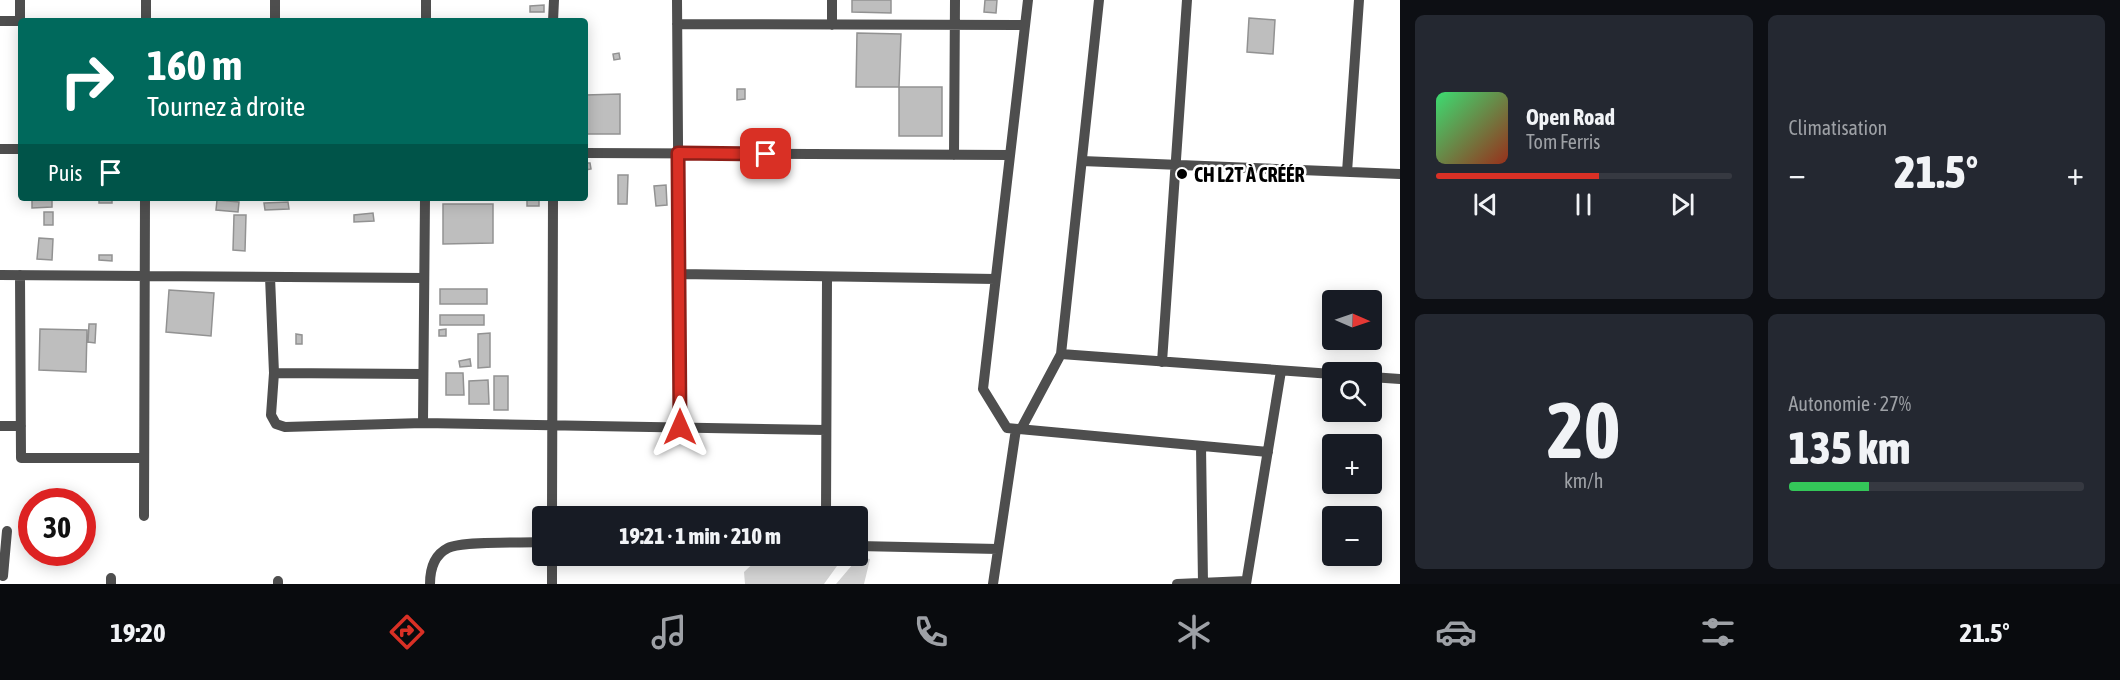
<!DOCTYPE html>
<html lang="fr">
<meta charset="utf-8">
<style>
:root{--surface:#171b24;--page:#242831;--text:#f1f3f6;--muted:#9ea1a6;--line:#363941;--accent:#d93025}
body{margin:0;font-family:"Asap Condensed",sans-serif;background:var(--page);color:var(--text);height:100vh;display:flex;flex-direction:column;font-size:22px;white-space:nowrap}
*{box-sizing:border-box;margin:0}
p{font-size:20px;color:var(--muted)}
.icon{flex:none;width:33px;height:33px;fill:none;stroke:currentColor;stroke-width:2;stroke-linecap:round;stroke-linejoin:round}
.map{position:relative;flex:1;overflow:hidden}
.side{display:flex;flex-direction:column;gap:15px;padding:15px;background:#0d0f14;width:720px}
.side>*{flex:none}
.banner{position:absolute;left:18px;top:18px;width:570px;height:183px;border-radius:6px;box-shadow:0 3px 15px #0003;background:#00695c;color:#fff;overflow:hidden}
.needle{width:39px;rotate:92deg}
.buttons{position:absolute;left:1322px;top:290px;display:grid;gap:12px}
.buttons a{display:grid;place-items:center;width:60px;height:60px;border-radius:6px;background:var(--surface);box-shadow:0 3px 15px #0003;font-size:30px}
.speed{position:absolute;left:18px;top:488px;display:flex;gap:12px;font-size:30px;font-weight:700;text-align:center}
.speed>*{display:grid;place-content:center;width:78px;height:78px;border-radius:50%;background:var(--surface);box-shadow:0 3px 15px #0003;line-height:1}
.speed .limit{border:9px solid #d22;background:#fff;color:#111}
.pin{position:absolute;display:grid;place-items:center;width:51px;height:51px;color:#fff;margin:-26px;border-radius:12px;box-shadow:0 3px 9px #0006}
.me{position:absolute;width:66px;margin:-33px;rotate:0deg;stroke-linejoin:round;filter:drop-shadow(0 0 4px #0008)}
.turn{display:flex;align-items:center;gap:21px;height:126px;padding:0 30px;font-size:27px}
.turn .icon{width:78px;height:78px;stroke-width:2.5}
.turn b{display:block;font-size:42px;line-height:51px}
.then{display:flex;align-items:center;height:57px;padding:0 30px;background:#0003;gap:12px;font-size:22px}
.big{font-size:45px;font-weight:800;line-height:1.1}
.side .tile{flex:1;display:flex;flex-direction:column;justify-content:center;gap:9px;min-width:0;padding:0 21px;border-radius:9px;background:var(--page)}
.side .dial{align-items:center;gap:0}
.dial b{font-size:78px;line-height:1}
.song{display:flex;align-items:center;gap:18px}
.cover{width:72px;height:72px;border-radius:9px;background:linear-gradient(135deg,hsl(140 70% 55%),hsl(10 70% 35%))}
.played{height:6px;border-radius:3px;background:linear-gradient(90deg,var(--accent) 55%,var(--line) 55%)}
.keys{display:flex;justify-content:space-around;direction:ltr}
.heat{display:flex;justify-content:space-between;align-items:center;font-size:33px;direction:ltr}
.charge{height:9px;border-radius:4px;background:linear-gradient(90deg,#34c759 27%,var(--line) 0)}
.side .tiles{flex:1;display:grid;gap:15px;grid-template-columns:repeat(2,1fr)}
.trip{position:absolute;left:532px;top:506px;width:336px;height:60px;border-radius:6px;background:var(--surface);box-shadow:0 3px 15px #0003;font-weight:800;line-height:60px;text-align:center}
.tab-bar{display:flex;height:96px;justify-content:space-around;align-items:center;background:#090b0e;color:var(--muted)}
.tab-bar .icon{width:42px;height:42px}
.tab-bar .active{color:var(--accent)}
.tab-bar b{font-size:27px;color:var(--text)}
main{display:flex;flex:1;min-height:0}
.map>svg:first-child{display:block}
.green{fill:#d5d5d5}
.building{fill:#bebebe;stroke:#929292;stroke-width:1.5}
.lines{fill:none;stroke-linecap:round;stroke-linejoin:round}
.minor{stroke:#4e4e4e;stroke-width:10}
.route-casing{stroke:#8d1f18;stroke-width:15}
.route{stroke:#d93025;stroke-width:10}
.poi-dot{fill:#000;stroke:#fff;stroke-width:2}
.labels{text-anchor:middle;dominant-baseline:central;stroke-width:5;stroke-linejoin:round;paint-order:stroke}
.poi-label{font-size:20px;font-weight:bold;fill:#000;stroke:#fff;text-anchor:start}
</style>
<main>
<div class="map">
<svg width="1400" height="584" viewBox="0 0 1400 584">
<rect width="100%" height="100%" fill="#fff"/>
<path class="green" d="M762 555H823L837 566 824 584H745L744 572Z
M859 557 870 559 864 584H836Z"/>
<path class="building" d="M852 0H891V13L852 12Z
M985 0H997L996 13 984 12Z
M544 5V12H530V6Z
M1249 18 1275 20 1273 54 1247 52Z
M857 33 901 34 899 87H856Z
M619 53 620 59 614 60 613 54Z
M899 87H942V136H899Z
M737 89H745V99L737 100Z
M620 94V134H585V95Z
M585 163H590L591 169 585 170Z
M618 175H628L627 204H618Z
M666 185 667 205 656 206 654 186Z
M32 198H52V207L32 208Z
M99 198H112V203H99Z
M539 198V206H527V199Z
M217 200 239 202 238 212 216 210Z
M288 202 289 209 265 210 264 203Z
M443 204H493V243L443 244Z
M44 212H53V225H44Z
M373 213 374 221 354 222V215Z
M234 215H246L245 251 233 250Z
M39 238 53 239 52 260 37 259Z
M99 255H112V261L99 260Z
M440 289H487V304H440Z
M169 290 214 293 211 336 166 332Z
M440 315H484V325H440Z
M89 324H96L95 343 88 342Z
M40 329 87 330 86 372 39 370Z
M446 329V336H439V330Z
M490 333V367L478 368V334Z
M296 334 302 335V344H296Z
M470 359 471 366 460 367 459 361Z
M446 373H463L464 395H446Z
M494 376H508V410H494Z
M488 380 489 404H469V381Z"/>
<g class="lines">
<path class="minor" d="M677 0 680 427
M1028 0 983 389 1007 428 1268 452
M0 21H21
M20 21V0
M146 21V0
M275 21V0
M426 21V0
M553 21 554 0
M677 24 1025 25
M832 25V0
M0 149H21
M585 153 1010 155
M954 155 955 0
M1082 161 1400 174
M1347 172 1359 0
M679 274 995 279
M0 275 424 278
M20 275 21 458H144
M270 277 274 373 271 415 276 424 285 427 423 423 826 430
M1061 354 1332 374
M1162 362 1187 0
M274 373 423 374
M1371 377 1400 379
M423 423 425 198
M0 426H21
M1021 429 1061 354 1099 0
M1201 446 1203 583
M144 516 145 198
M552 516 553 198
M826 516 827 277
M858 546 998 549
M3 576 7 531
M111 584V578
M278 584V581
M430 584C430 570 434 555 448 548 462 541 523 543 543 542
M552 584V555
M993 584 1016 429
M1177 584 1246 581
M1246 584 1281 371"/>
</g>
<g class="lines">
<defs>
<path id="route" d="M680 427 678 153 766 154"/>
</defs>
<use href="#route" class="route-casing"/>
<use href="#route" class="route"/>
</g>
<circle class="poi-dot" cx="1182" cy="174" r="6"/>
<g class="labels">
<g class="poi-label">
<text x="1194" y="174">CH L2T À CRÉÉR</text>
</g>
</g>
</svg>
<div class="buttons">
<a><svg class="needle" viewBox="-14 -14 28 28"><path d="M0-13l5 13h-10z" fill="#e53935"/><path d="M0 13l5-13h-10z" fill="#9ea1a6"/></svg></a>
<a><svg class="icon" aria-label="search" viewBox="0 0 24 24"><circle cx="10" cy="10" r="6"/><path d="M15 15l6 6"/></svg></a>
<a>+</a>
<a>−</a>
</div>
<div class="speed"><div class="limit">30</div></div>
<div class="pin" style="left:766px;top:154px;background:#d93025"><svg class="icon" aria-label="arrive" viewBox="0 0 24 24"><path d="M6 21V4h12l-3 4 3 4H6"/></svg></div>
<svg class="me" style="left:680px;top:427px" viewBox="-20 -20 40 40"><path d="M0-17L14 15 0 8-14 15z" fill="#d93025" stroke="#fff" stroke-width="4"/></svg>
<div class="trip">19:21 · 1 min · 210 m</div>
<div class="banner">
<div class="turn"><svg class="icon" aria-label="right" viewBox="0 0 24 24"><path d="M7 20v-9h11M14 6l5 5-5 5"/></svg><div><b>160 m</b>Tournez à droite</div></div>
<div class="then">Puis<svg class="icon" aria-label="arrive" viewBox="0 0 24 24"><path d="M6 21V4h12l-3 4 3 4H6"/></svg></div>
</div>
</div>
<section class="side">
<div class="tiles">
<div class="tile">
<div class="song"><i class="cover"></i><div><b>Open Road</b><p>Tom Ferris</p></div></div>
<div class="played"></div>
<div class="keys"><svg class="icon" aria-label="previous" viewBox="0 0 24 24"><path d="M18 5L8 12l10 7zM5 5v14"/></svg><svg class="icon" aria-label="pause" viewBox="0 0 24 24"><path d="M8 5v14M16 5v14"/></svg><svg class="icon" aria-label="next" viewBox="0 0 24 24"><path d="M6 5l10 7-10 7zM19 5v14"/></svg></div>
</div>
<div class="tile"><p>Climatisation</p>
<div class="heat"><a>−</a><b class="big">21.5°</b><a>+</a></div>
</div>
<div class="tile dial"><b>20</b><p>km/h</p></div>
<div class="tile"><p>Autonomie · 27%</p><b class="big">135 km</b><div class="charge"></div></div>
</div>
</section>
</main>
<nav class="tab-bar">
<b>19:20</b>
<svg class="icon active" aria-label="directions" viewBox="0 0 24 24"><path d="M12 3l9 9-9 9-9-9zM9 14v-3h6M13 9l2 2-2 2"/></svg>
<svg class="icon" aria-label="music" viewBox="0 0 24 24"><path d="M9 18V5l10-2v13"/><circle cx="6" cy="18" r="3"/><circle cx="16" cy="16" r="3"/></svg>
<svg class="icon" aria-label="phone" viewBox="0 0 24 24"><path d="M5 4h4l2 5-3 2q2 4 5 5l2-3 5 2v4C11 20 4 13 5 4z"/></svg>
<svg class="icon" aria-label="climate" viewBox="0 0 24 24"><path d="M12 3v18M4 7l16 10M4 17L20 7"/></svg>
<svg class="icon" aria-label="car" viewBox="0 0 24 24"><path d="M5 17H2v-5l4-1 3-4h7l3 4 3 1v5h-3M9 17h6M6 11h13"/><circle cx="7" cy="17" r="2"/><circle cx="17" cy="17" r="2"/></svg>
<svg class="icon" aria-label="filters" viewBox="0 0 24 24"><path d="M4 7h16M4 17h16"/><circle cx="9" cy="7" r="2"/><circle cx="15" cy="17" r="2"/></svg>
<b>21.5°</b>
</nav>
